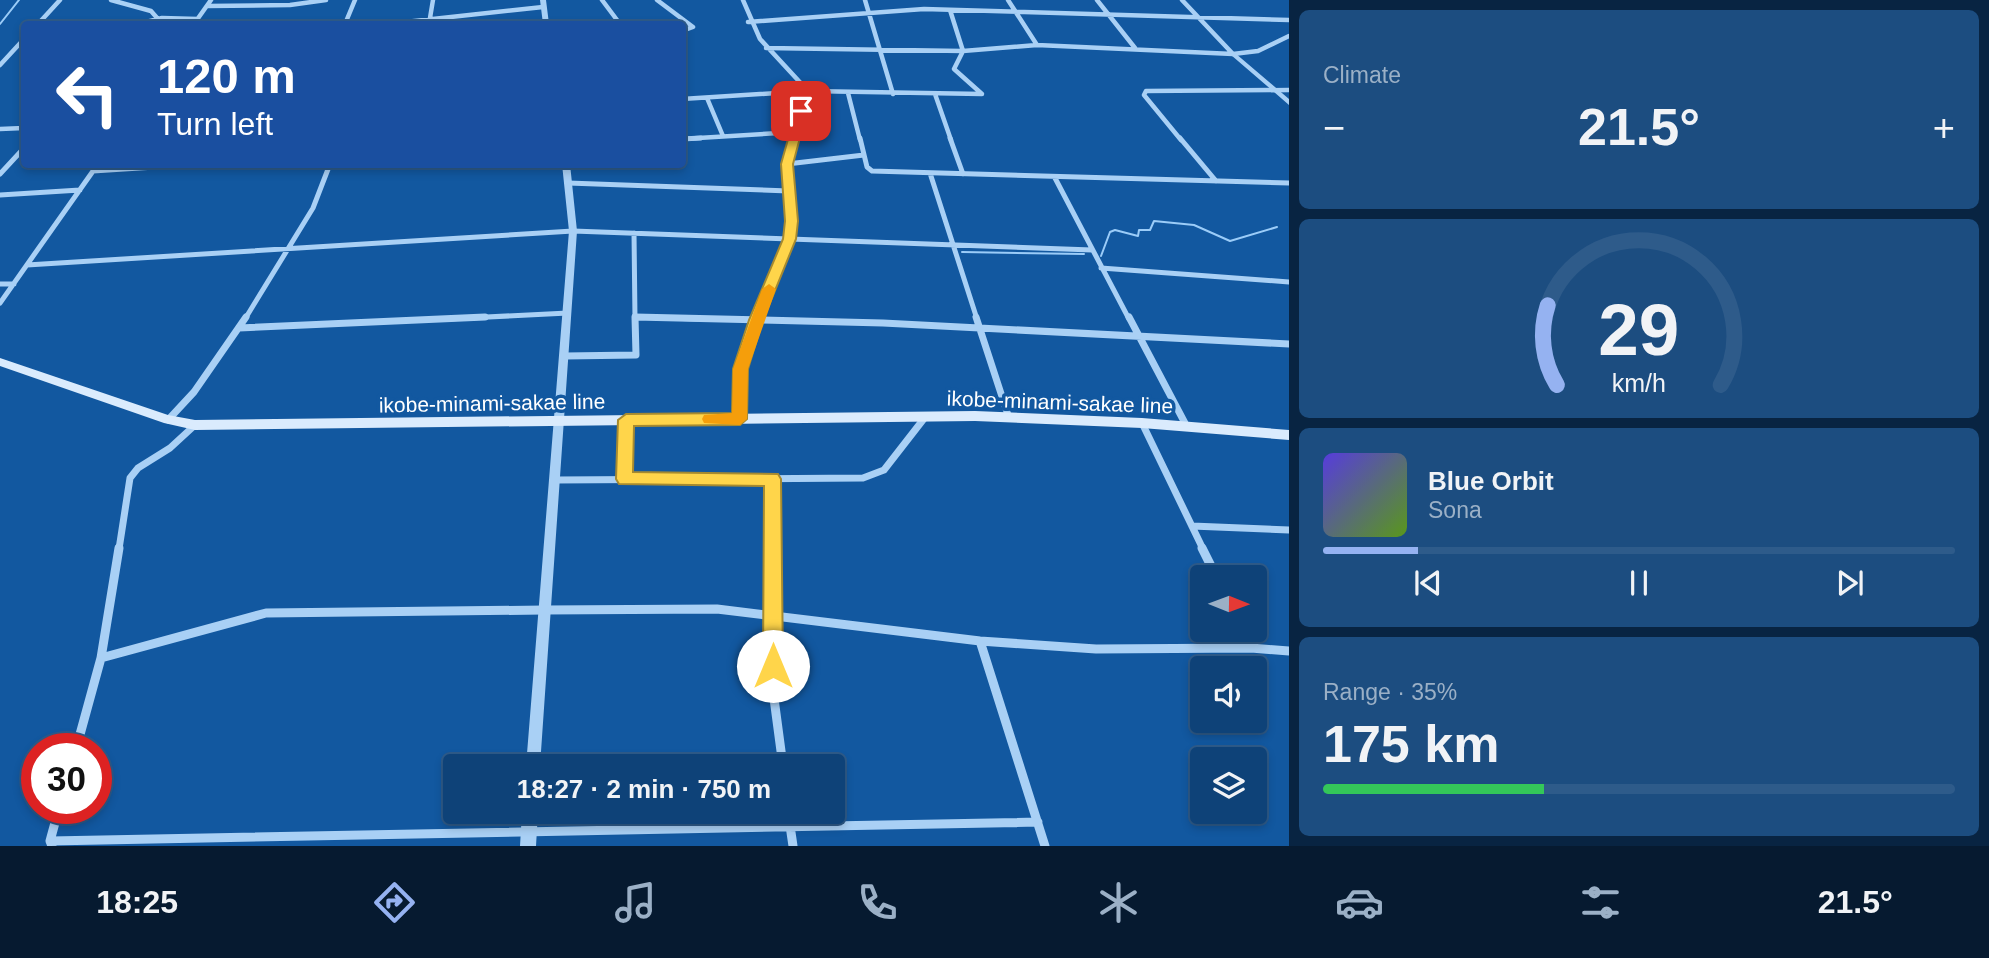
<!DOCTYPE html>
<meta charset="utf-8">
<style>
:root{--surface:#0e4278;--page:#1c4d80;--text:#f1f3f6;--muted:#9bb0c6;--line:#2e5b8a;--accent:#95b2f1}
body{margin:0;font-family:Arial,sans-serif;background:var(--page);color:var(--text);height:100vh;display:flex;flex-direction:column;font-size:26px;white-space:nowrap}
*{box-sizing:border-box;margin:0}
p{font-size:23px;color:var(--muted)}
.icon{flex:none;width:38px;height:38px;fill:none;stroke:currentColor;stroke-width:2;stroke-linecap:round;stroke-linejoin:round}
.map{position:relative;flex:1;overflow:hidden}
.panel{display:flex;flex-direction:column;gap:10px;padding:10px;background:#082442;width:700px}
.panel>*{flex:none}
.banner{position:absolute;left:21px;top:21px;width:665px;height:147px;border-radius:7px;box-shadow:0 4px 10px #0003,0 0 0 2px var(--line);background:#1a4fa0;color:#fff;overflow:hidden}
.needle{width:46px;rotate:91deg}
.buttons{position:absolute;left:1190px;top:565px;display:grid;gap:14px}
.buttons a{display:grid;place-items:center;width:77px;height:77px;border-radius:7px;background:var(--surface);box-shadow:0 4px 10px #0003,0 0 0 2px var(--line);font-size:35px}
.speed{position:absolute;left:21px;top:733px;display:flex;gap:14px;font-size:35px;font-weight:700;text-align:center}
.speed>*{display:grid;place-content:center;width:91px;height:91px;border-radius:50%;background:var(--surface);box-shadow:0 4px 10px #0003,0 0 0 2px var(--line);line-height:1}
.speed .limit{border:10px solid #d22;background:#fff;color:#111}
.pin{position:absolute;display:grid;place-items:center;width:60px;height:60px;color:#fff;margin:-30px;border-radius:14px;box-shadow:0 4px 10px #0006}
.me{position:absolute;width:77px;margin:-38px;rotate:0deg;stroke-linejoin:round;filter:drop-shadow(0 0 5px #0008)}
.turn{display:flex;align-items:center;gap:24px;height:147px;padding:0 21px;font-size:32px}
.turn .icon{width:91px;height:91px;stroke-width:2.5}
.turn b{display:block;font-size:49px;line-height:60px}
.big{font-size:52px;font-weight:600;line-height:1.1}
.panel .widget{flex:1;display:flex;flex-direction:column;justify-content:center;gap:10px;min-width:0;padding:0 24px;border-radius:10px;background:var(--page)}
.panel .dial{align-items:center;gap:0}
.dial svg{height:182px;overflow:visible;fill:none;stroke:var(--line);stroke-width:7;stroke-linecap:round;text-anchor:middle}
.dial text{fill:var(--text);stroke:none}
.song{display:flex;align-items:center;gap:21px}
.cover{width:84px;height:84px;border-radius:10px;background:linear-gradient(135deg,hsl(250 70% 55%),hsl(90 70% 35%))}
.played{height:7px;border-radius:4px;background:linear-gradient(90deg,var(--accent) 15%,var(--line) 15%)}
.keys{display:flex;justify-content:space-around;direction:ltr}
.heat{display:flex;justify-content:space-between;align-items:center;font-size:38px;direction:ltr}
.charge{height:10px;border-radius:5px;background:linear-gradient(90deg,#34c759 35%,var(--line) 0)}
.trip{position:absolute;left:443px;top:754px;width:402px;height:70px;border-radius:7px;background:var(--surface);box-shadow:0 4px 10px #0003,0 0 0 2px var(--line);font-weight:600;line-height:70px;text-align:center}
.tabs{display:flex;height:112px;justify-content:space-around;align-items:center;background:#061a30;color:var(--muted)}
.tabs .icon{width:49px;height:49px}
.tabs .selected{color:var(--accent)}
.tabs b{font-size:32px;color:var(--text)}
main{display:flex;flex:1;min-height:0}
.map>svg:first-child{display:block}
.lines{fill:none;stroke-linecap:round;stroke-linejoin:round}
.stream{stroke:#9bccf8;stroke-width:2}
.minor-far3{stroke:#a9d0f5;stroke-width:4.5}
.minor-far2{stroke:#a9d0f5;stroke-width:5}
.minor-far1{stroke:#a9d0f5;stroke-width:7}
.minor{stroke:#a9d0f5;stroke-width:9}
.tertiary{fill:#a9d0f5;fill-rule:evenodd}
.secondary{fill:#daebfd;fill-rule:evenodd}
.route{fill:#ffd54a;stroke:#a68a30;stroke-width:2}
.slow{fill:#f59e0b}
.labels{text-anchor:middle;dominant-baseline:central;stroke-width:7;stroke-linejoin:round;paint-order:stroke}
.street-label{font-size:21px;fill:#fff;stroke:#1258a0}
</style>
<main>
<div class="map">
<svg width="1289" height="846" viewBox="0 0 1289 846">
<rect width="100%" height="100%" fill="#1258a0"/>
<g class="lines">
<path class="stream" d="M0 24 19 0
M962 252 1084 254
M1101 256 1110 232 1115 230 1138 236 1139 230H1150L1154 221 1194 225 1230 241 1277 227"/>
<path class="minor-far3" d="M111 0 151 11 158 19
M602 0 620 24
M657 0 693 27 682 31
M743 0 760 39 808 91
M865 0 893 94
M1008 0 1037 45
M1097 0 1135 48
M1182 0 1233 54
M207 6 290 5 326 0
M748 22 924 9 1289 20
M38 24 60 0
M138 24 162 18 198 19
M194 24 211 0
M345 24 355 0
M387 24 543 7
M429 24 433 0
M766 48 963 51 1037 45 1233 54 1258 51 1289 36
M0 65 24 39
M848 93 860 140
M935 94 951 140
M707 98 723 136
M682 99 808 91 982 94 954 69 963 51 950 10
M0 129 24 128
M682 139 795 132
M794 140 808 91
M1181 140 1144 95 1146 91 1289 90"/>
<path class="minor-far2" d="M860 138 867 167 872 171 1289 183
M950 138 963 174
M1180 138 1216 181
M682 139 701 138
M787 164 864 155
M93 171 202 164
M930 173 977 319
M0 174 24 148
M1055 178 1129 319
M568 183 789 191
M0 195 80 190
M634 233 635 319
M27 265 573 231 1092 250
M1101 268 1289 282
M0 284H14
M0 303 98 164
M635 317 698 319
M245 319 313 208 330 164
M447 319 568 313
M757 319 789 239 791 221 787 164 795 138"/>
<path class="minor-far1" d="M635 317 883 323 1289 344
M976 317 1009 418
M1129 317 1187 427
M239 328 485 317
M565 356 636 355 635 317
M739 419 740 369 757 317
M168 420 194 392 246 317
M1142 423 1203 549
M625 479 626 420
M773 479V549
M556 480 863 478 884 470 926 416
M1192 526 1289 530
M119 549 130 478 138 468 170 448 195 425"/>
<path class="minor" d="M773 548V691L783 766
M1202 548 1217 578
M1242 630 1251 648
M980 641 1045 846
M101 658 266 613 544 610 717 609 980 641 1096 649 1251 648 1289 651
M76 749 101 658 119 548
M788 812 793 846
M50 841 1038 822
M52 846 50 841 59 808"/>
<path class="tertiary" d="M540 0H546L549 24H543Z
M1231 53H1235L1289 99V105L1231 55Z
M562 164H570L577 231 540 766H526L569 231Z
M522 812H538L536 846H520Z"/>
<path class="secondary" d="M0 358 168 415 195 420 975 411 1142 418 1289 430V440L1142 428 975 421 195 430 164 423 0 366Z"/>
</g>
<path class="route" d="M801 108 807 111 793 164 798 221 796 239 763 320 748 369 747 419 740 425 634 426 633 472 778 474 781 479 783 666 780 673 773 676 766 673 763 666 764 486 619 484 616 479 618 420 626 414 732 413 733 369 749 320 783 239 785 221 781 164 796 111Z"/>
<path class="slow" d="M769 284 776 289 748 369 747 419 740 425 704 423 702 419 704 415 732 413 733 369 762 289Z"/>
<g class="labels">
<g class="street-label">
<text transform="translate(1060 402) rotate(2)">ikobe-minami-sakae line</text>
<text transform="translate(492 403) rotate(-1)">ikobe-minami-sakae line</text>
</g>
</g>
</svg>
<div class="buttons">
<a><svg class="needle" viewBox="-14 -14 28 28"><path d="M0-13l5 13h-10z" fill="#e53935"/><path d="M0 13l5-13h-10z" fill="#9bb0c6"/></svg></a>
<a><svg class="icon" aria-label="sound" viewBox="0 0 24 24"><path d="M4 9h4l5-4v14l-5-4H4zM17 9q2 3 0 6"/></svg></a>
<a><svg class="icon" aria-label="layers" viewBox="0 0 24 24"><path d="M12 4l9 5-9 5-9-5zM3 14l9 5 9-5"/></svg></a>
</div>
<div class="speed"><div class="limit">30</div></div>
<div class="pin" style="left:801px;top:111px;background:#d93025"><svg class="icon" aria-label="arrive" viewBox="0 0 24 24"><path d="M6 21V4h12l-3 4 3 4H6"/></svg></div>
<svg class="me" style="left:773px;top:666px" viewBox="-20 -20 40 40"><circle r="19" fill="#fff"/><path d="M0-13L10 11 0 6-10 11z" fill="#ffd54a"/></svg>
<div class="trip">18:27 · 2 min · 750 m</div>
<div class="banner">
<div class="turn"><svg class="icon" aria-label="left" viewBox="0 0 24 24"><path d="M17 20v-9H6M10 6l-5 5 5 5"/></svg><div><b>120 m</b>Turn left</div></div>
</div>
</div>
<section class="panel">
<div class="widget"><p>Climate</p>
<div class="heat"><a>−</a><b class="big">21.5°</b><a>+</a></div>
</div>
<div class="widget dial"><svg viewBox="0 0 100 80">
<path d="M14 69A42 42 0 1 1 86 69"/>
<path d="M14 69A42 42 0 0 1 10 34" stroke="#95b2f1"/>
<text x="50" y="56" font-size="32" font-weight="700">29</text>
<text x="50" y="72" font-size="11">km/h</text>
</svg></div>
<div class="widget">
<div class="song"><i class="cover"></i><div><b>Blue Orbit</b><p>Sona</p></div></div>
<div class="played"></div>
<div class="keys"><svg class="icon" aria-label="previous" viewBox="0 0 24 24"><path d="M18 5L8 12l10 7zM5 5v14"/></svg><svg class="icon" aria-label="pause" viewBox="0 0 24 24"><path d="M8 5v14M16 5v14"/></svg><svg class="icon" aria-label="next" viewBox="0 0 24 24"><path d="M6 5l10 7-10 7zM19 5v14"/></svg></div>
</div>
<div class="widget"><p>Range · 35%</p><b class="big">175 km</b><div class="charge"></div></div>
</section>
</main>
<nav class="tabs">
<b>18:25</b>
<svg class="icon selected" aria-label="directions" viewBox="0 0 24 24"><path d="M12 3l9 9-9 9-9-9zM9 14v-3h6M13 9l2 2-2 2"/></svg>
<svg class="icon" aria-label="music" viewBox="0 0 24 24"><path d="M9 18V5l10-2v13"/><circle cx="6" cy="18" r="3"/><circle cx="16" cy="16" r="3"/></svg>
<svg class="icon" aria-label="phone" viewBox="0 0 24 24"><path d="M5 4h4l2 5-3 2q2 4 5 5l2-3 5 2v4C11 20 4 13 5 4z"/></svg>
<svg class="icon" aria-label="climate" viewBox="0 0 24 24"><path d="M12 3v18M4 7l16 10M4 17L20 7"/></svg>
<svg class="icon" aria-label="car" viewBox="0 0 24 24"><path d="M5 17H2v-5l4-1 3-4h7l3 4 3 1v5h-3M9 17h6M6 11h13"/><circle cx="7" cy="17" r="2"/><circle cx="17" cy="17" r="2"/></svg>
<svg class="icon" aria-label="filters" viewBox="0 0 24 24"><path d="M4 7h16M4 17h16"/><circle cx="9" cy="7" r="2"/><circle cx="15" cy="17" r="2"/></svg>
<b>21.5°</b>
</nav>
